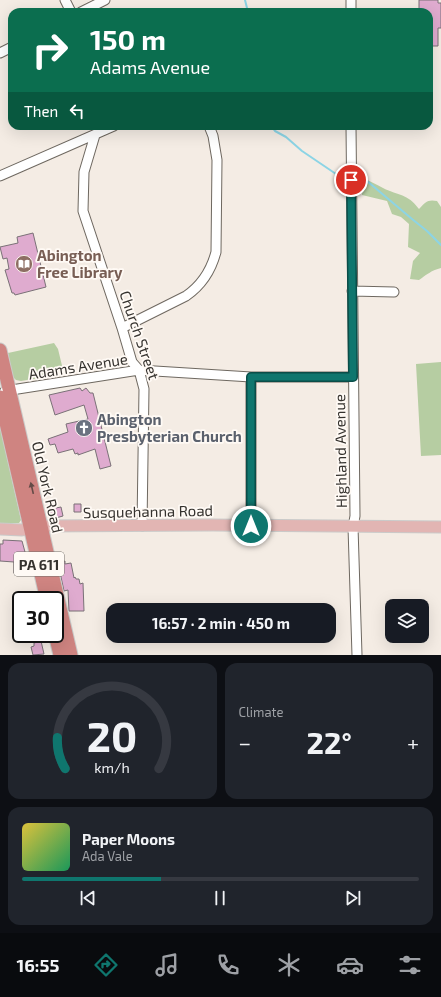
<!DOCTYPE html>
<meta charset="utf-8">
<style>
:root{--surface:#171b24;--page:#20242c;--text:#f1f3f6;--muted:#9ea1a6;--line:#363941;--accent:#0f766e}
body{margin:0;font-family:"Exo 2",sans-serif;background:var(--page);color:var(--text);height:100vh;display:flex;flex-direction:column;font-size:15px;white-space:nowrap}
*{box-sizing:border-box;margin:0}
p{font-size:13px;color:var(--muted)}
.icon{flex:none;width:22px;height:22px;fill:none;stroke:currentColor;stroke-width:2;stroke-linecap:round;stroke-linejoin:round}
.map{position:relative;height:655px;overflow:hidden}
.side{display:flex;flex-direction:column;gap:8px;padding:8px;background:#0d0f14;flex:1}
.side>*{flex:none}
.banner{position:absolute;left:8px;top:8px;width:425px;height:122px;border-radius:12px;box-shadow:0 4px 16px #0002;background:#0b6e4f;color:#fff;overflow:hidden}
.tools{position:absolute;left:385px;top:599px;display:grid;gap:8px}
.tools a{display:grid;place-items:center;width:44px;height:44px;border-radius:8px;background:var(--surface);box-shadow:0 4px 16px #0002;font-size:20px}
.speed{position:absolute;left:12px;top:591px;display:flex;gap:8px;font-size:20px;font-weight:700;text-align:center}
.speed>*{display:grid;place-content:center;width:52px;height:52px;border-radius:50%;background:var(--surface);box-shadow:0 4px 16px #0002;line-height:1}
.speed .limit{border:2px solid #111;border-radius:6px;background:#fff;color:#111}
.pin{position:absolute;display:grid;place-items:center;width:34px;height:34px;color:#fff;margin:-17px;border:2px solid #fff;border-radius:50%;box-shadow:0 1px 4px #0007}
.me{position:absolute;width:44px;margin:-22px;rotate:0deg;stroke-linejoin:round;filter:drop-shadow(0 0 3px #0008)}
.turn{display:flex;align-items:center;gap:14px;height:84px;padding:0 16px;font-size:18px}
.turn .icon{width:52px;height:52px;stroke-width:2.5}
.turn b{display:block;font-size:28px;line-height:34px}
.then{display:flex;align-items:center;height:38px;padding:0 16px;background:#0003;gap:8px;font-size:15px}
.big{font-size:30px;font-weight:700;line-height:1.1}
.side .tile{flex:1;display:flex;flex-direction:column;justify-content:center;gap:6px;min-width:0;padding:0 14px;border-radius:12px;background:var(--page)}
.side .dial{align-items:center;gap:0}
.dial svg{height:104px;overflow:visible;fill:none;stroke:var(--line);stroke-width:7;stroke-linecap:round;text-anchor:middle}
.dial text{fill:var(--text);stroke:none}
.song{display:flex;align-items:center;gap:12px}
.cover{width:48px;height:48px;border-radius:6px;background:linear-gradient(135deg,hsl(50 70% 55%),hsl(150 70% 35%))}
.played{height:4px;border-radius:2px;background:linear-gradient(90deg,var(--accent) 35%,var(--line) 35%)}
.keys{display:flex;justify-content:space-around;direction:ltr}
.heat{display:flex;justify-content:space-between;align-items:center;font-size:22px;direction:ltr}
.side .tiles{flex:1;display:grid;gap:8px;grid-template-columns:1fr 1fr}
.tile:last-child{grid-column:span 2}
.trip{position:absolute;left:106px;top:603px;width:230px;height:40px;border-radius:12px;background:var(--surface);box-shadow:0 4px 16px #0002;font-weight:700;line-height:40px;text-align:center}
.dock{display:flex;height:64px;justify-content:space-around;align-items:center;background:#090b0e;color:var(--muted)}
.dock .icon{width:28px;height:28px}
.dock .selected{color:var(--accent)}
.dock b{font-size:18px;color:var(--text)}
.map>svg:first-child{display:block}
.green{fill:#b6cda2}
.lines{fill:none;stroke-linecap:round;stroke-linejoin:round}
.stream{stroke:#8cd4e5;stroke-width:2}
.building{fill:#dfabcf;stroke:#7a7177}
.minor-casing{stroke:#6e6860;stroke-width:11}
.major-casing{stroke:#cacac9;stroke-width:13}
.highway-casing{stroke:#cacac9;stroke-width:15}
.minor{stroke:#fff;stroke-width:9}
.major{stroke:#e2b5b3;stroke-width:11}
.highway{stroke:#cf8481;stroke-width:13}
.oneway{fill:#634b47}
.route-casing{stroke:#0a4d48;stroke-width:10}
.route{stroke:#0f766e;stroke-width:7}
.labels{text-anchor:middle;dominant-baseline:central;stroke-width:3.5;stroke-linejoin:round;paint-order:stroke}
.shield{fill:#fffaf5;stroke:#726e6a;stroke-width:1}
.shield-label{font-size:14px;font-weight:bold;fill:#35322e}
.education-label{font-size:15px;font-weight:bold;fill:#785e54;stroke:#fffaf5;text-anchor:start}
.street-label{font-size:15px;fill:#35322e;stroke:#fffaf5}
.worship-label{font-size:15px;font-weight:bold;fill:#5b616d;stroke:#fffaf5;text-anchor:start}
</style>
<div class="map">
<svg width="441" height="655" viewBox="0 0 441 655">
<rect width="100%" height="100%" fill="#f4ece4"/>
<path class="green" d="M363 178C370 181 377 185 383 188 399 196 407 193 419 209 425 202 428 199 437 201L441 207V268C432 270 426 275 419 280L410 279 413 261 420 253 408 247 409 224 401 217 392 214 387 201 362 195Z
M54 343 58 349 64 374 21 381 16 380 13 377 8 353Z
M441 362V455L421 456 416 364Z
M0 427 21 520 19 523H0Z"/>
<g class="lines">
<path class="stream" d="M245 0 248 12
M271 126 275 131 286 137 302 151 339 176
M367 181 412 219 427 231 441 245"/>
</g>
<path class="building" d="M419 0H438V3H441V28H438V46H429V12H419Z
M33 233 46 287 15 295 14 293H12L5 270 9 269 7 258 3 259 0 247 18 243 17 237Z
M80 388 82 391 86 388 90 393H93L111 466 100 469 95 449 78 455V453L75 454 73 449 58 453 55 444 50 445 48 439 68 432 66 424 88 419 84 405 55 415 49 395Z
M74 504H81V512H74Z
M55 506 56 508 61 507 63 516 52 519 49 508Z
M3 540 22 541 25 552V562H21L20 573H14V562L0 561V544H3Z
M65 561V564L71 563 74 578 75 577 76 579H79L80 584 83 583 84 611H69L68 590 64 591 58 563Z
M41 641 44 654 33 655 31 647 34 646V643Z"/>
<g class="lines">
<defs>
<path id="minor" d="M65 0 71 12
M81 12 105 0
M351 12V0
M0 53 12 47
M351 126 355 516 353 527 357 655
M95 135 84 172 83 211 122 328 132 362 139 370 144 389 142 526
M0 176 114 126
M352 291 394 292
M122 328 186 296C202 285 211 271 216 252L217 160 213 136 209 126
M251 377V526
M5 391 139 370 251 377H353"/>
<path id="major" d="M0 529 22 530 41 526 213 525 441 527"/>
<path id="highway" d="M0 350 71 655
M0 397 47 600
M55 634 60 655"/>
</defs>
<use href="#minor" class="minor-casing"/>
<use href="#major" class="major-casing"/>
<use href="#highway" class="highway-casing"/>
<use href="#minor" class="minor"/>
<use href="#major" class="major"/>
<use href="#highway" class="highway"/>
</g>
<defs><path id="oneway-solid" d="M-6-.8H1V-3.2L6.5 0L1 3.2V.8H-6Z"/></defs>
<use class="oneway" href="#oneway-solid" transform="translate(32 488) rotate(-103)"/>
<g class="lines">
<defs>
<path id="route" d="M251 526V377H353L351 180"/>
</defs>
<use href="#route" class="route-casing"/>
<use href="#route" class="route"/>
</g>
<defs>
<symbol id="library-disc" viewBox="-11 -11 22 22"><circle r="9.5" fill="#8d6e63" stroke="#fffaf5"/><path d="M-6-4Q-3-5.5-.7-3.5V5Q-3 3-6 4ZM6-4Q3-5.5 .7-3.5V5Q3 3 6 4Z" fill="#fff"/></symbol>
<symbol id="church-disc" viewBox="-11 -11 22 22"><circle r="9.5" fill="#6b7280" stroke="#fffaf5"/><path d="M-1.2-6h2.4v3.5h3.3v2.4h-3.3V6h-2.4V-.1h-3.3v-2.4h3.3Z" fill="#fff"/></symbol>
</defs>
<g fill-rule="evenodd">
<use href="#library-disc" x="14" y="254" width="20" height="20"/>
<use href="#church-disc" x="74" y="418" width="20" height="20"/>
</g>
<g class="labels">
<rect class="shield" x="14" y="552" width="50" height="24" rx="3"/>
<g class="shield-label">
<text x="39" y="564">PA 611</text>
</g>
<g class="education-label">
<text x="37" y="255">Abington<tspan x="37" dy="17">Free Library</tspan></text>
</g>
<g class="street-label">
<text transform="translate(140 335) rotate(71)">Church Street</text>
<text transform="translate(78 366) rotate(-9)">Adams Avenue</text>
<text transform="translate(340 451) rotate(-91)">Highland Avenue</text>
<text transform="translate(48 487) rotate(77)">Old York Road</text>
<text transform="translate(148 511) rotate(-1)">Susquehanna Road</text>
</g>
<g class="worship-label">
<text x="97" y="419">Abington<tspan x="97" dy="17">Presbyterian Church</tspan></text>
</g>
</g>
</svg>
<div class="tools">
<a><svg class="icon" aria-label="layers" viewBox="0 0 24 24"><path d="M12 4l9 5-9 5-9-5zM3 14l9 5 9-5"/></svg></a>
</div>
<div class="speed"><div class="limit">30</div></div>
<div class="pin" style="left:351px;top:180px;background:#d93025"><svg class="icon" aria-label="arrive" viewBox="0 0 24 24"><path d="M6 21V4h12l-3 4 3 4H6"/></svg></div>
<svg class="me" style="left:251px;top:526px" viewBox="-20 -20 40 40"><circle r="17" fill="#0f766e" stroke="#fff" stroke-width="3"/><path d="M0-11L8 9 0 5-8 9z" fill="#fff"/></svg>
<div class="trip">16:57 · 2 min · 450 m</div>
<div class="banner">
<div class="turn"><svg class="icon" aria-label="right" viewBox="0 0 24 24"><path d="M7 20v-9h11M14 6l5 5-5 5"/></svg><div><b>150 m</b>Adams Avenue</div></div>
<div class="then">Then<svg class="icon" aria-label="left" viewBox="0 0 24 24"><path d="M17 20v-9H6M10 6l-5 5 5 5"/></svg></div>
</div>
</div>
<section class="side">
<div class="tiles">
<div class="tile dial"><svg viewBox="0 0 100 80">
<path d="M14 69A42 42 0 1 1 86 69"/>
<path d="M14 69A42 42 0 0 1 8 45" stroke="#0f766e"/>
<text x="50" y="56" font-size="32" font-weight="700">20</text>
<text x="50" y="72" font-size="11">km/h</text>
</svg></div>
<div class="tile"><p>Climate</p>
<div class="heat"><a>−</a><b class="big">22°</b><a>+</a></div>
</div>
<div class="tile">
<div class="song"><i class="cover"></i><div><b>Paper Moons</b><p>Ada Vale</p></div></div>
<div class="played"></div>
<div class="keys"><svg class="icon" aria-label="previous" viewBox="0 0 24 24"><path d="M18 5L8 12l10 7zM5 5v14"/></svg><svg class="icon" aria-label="pause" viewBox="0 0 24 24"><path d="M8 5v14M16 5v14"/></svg><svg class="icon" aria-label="next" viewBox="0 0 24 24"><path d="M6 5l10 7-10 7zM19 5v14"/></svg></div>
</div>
</div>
</section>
<nav class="dock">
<b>16:55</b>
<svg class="icon selected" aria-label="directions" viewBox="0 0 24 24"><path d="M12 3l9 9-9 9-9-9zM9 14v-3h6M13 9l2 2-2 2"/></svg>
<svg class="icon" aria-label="music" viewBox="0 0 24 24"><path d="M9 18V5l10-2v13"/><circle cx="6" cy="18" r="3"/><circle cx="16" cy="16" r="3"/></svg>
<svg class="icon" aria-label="phone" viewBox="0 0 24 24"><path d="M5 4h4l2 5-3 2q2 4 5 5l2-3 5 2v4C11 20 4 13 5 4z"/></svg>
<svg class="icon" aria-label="climate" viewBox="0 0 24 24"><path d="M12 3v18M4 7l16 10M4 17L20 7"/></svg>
<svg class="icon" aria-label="car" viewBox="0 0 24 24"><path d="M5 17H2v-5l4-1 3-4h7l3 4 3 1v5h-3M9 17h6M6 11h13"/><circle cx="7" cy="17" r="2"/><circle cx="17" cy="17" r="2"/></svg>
<svg class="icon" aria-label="filters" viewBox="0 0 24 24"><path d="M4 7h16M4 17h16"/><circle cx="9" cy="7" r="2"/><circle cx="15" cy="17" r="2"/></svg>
</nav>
